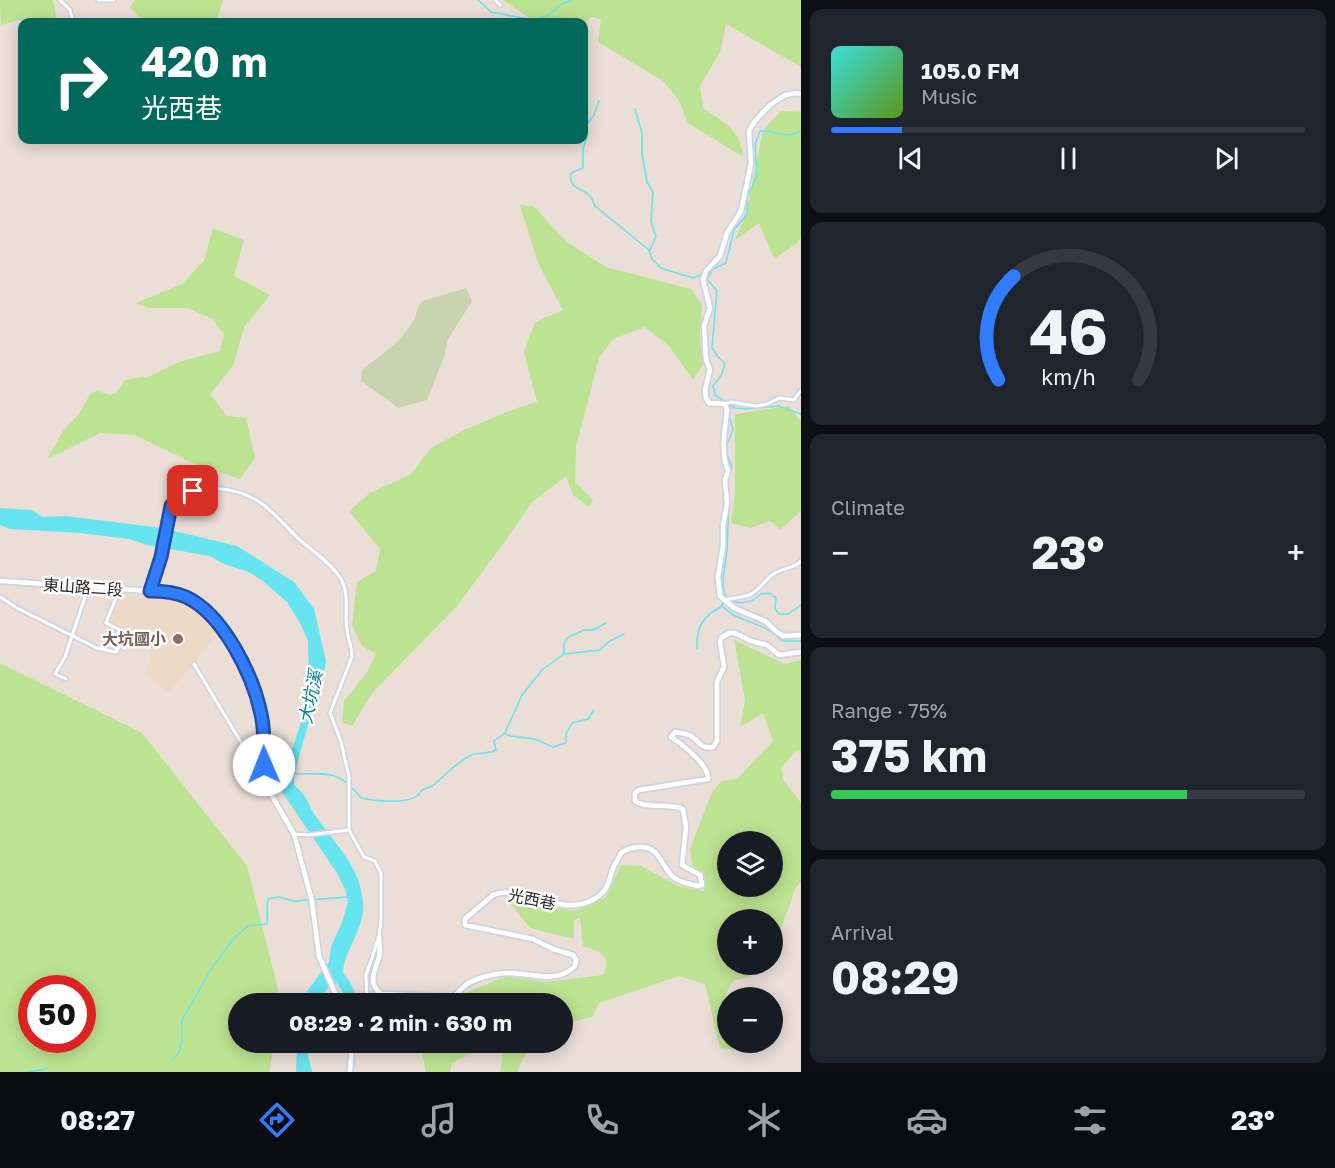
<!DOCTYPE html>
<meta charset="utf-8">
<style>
:root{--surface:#171b24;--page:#20242c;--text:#f1f3f6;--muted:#9ea1a6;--line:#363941;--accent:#317bfd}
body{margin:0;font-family:"Golos Text","Noto Sans TC",sans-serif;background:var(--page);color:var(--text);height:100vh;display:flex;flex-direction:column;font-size:22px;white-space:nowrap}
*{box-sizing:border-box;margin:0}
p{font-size:20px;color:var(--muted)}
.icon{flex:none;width:33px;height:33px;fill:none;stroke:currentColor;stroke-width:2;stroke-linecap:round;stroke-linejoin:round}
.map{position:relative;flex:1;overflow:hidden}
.side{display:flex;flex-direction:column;gap:9px;padding:9px;background:#0d0f14;width:534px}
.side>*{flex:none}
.guide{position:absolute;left:18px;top:18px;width:570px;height:126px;border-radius:12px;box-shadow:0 3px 15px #0003;background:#00695c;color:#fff;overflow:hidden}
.fabs{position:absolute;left:717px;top:831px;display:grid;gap:12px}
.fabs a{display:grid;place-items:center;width:66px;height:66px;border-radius:50%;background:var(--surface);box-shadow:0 3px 15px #0003;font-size:30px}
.speed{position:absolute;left:18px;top:975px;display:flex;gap:12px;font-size:30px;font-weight:700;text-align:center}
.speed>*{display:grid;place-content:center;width:78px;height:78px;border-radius:50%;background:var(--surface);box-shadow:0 3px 15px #0003;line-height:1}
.speed .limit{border:9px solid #d22;background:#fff;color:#111}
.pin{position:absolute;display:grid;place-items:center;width:51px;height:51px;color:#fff;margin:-26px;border-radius:12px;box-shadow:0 3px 9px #0006}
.me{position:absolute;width:66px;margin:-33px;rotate:359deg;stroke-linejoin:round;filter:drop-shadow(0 0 4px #0008)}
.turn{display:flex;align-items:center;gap:21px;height:126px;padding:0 24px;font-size:27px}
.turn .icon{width:78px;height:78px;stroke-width:2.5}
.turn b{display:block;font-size:42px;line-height:51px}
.big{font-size:45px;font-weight:700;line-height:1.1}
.side .card{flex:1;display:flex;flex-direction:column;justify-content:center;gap:9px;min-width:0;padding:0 21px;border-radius:12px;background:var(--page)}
.side .dial{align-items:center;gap:0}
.dial svg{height:156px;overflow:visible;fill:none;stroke:var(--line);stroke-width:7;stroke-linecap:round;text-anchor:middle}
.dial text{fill:var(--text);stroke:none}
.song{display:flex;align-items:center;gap:18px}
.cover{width:72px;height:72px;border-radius:9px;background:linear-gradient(135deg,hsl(180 70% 55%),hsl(90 70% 35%))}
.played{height:6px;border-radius:3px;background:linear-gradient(90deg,var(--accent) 15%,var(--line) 15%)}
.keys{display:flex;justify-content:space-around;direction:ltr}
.heat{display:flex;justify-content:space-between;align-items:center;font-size:33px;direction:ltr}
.charge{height:9px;border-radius:4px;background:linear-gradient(90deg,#34c759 75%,var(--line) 0)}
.trip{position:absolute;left:228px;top:993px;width:345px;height:60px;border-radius:30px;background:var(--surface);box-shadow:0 3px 15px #0003;font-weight:700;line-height:60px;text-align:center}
.tab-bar{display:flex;height:96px;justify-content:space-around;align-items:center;background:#090b0e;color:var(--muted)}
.tab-bar .icon{width:42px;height:42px}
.tab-bar .active{color:var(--accent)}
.tab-bar b{font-size:27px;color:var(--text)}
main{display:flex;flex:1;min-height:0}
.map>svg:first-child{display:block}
.education{fill:#edd9c5}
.green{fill:#bce391;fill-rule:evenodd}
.cemetery{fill:#c7d4ae}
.water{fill:#66e4f0}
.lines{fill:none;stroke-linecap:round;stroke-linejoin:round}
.stream{stroke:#66e4f0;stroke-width:1.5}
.street-casing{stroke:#ccd4e1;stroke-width:6}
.secondary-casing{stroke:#ccd4e1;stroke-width:8}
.street{stroke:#fff;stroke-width:3}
.secondary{stroke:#fff;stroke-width:4.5}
.route-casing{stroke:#2050a4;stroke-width:15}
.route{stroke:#317bfd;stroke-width:10}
.education-dot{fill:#8d6e63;stroke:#fff;stroke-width:2}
.labels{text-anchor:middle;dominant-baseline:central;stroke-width:5;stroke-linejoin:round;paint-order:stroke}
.street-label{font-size:16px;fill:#262626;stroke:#fff}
.education-label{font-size:16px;font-weight:bold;fill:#785e54;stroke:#fff;text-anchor:end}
.water-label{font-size:18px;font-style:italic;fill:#0a7f97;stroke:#fff}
</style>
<main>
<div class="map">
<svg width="801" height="1072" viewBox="0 0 801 1072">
<rect width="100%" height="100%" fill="#eaded7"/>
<path class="education" d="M120 597H173L182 601 202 613 217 632 194 664 168 692 145 674 154 645 131 630 124 632 109 625Z"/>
<path class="green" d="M0 0H53L57 22H25L20 20 1 25Z
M135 0H223L216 22H144L130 7Z
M503 0H801V67L726 24 720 52 700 86 703 108C724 122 741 130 743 157L688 123 678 99 663 81 598 42 601 19 591 17 584 24 535 22Z
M781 111 801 112V238L797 243 774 259 759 223 735 240 746 214 763 130Z
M520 205 533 206 567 242 606 267 691 289 702 305 700 338 703 364 693 380 669 346 645 327 613 339 599 358 576 447 575 482 593 500 589 507 573 495 566 476 532 502 506 540 457 606 373 692 352 726 342 722 344 701 366 674 376 654 362 646 352 625 357 582 376 571 380 549 349 511 370 493 411 474 431 448 464 430 514 409 537 402 524 352 535 322 563 310 538 263Z
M213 228 244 240 234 276 270 295 244 327 233 366 210 394 227 416 246 418 255 458 240 479 193 463 135 435 100 433 47 459 63 431 78 415 91 393 98 391 109 395 116 393 125 380 150 376 179 362 220 351 224 334 212 319 188 308H148L136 303 182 284 204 261Z
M789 406 801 422V511L780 530 770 521 751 528 731 523 735 494V414Z
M734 640 785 664 801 660V752L796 751 781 768 784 781 801 803V882L796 887 773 951 772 920H728V964L760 965 747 978 734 980 726 993 728 1042 733 1043 734 1049 720 1048 705 984 679 976 599 1003 592 1017 563 1024 562 1004 375 1003 372 992 389 998 445 1001 507 976 545 982 603 975C613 956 599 951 583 946L580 918 574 920V939L530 928 506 898 574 911 605 898 621 865 641 866 678 886 704 891 705 876 693 868 690 849 712 792 722 781 737 779 773 741 763 713 740 727 745 700ZM728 842H772V886H728Z
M0 663 142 733 247 866 278 989 277 1003 238 1004V1042L273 1043 270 1072H0ZM32 988H82V1040H32Z
M420 1043V1042L485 1043 476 1051 452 1063 450 1072H426Z
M501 1043H530L517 1072H500L503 1051Z"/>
<path class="cemetery" d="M466 288 472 301 448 339 444 357 427 400 398 408C387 398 374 391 361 381L362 370C383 353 397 346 413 322 417 315 416 307 423 301Z"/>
<path class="water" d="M0 508 32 510 42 517 66 516 162 528 237 546 294 582 314 609 326 661 320 697 307 728 294 775V785C309 797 307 804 317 818 337 847 365 871 363 911 361 934 344 951 343 973L350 982 360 1003H349L337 983 326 990 319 1003H304L308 990 329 962 331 947 342 922 348 902 345 889 337 873 282 792 283 777 301 722 309 684 308 641 300 623 287 602 263 581 249 572 224 564 210 556 147 545 129 539 80 533 10 529 0 525Z
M297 1043H311L308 1055 312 1072H296Z"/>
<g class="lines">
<path class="stream" d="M478 0 491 12 534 20 548 15 562 4 572 0
M635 109 642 133V154L647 182 653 192 651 221 656 237 650 250
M584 128 594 115 599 101
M584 134 586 139 583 149V168L571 173C568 189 581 187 590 196 592 199 594 203 595 206L649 250 652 259 661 268 693 278 703 274
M707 272 726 263 734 230 747 214V198L757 176 755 144 760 131C777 130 788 141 801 130
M711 272 707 279 717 291 712 348 718 357 725 363 722 374 713 386 715 395 735 408 747 409 778 406 801 414
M726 447 733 430 729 415 730 404
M726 452 732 467 727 481 729 496
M729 504 727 551 723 579 724 594C734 606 750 605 761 594L770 593 776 598 775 609 779 614H788L801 605
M723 601 722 606C739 624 763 620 782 641H801
M697 649C696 629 702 616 721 607
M564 654V645L567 638 584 630H593L606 623
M506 734 510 736 535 739 553 747 566 743V734L572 723 588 719 594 710
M293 774C327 774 339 769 361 798 374 801 406 804 417 796 422 792 419 792 424 789 428 787 433 787 436 783 446 774 457 763 469 756 478 751 488 755 496 750L494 741 505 733 522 695 543 669 564 654 600 650 608 642 624 634
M173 1059 179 1053 182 1039V1020L213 966 234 938 248 926 267 924C268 915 266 908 268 899L278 897 295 901 347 897
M27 1072 47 1069"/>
<defs>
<path id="street" d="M60 0 70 10 73 22
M98 0H114
M495 0 500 5
M725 404 731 402 756 406 767 404 779 398 794 400 801 390
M150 591 161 557 172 506C190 480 237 486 261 503 275 513 288 529 301 541 313 551 334 566 341 579 350 595 344 613 347 630 348 639 352 647 352 657L330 713 341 742 349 777V830L364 857 375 861 381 873V921L379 937 366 975 367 1004
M0 597 17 608 97 648 116 652 123 640 124 632 106 623 119 590
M725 600C733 598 743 597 749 595 759 591 766 578 775 573 784 568 795 568 801 561
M194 664 251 759 264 765
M66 679 55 674 65 657 88 588
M294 834 308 835 349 830"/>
<path id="secondary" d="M801 94 796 93 785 95 770 105 754 122 749 131 751 164 741 211 727 233 720 256 706 271 703 280 710 308 704 326 706 359 710 370 705 390 706 398 709 403 725 404 727 410C725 431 720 451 728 471L725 480 727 503 723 526V546L718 577 720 596 734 608 765 621 776 631 783 636 801 635
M0 581 166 592 188 598 211 613 245 668 261 715 264 765 272 796 294 834 312 901 319 956 335 993 341 1004
M379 937C380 944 380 950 379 957 375 972 367 982 381 994L453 997C458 993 462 988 467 984 475 979 489 975 498 974 524 968 553 988 575 966L576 960 573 955 553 949 533 939 465 925V919L493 895C524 882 569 926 603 892 610 885 610 874 614 866 616 862 619 858 621 853 626 849 631 848 638 847 662 845 660 869 676 879 682 883 691 884 698 886L702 885 700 875 682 865 686 827 683 809C670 803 645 809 635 801V793L639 790 708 779C709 765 683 745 671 737L675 732C680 733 686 733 691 736 700 742 701 749 713 747L717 741V682L724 667 720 642 721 638 729 633H735L751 641 767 645 779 655 801 652
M350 1072 352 1042"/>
</defs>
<use href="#street" class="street-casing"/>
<use href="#secondary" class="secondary-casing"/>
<use href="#street" class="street"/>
<use href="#secondary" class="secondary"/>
</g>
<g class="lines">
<defs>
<path id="route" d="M193 491 177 499 171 506 161 557 150 591C163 591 175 592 186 597 223 614 253 675 261 714 265 731 264 748 264 765"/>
</defs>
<use href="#route" class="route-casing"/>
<use href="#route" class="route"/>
</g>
<circle class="education-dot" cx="178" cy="639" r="6"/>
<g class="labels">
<g class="street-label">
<text transform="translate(83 587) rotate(4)">東山路二段</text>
<text transform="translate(532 899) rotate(11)">光西巷</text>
</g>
<g class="education-label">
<text x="166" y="639">大坑國小</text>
</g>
<g class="water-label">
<text transform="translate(310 697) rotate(-78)">大坑溪</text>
</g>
</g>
</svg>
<div class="fabs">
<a><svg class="icon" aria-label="layers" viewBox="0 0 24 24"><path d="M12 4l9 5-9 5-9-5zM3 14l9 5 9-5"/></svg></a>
<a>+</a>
<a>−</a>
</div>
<div class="speed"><div class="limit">50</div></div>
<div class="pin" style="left:193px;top:491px;background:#d93025"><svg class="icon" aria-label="arrive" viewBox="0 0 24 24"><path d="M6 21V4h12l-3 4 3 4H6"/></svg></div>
<svg class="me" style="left:264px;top:765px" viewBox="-20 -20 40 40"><circle r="19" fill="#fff"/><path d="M0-13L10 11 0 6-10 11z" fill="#317bfd"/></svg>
<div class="trip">08:29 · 2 min · 630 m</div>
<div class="guide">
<div class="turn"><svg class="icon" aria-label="right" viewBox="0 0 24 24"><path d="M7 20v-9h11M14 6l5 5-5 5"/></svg><div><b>420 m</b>光西巷</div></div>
</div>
</div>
<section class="side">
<div class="card">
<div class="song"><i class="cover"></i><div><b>105.0 FM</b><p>Music</p></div></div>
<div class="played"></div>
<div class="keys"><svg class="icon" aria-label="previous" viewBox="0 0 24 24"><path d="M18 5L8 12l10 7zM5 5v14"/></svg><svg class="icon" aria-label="pause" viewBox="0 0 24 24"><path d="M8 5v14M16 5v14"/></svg><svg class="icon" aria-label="next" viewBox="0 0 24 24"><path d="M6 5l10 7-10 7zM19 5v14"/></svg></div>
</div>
<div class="card dial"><svg viewBox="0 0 100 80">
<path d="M14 69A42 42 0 1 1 86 69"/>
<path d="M14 69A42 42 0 0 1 22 16" stroke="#317bfd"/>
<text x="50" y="56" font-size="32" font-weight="700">46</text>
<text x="50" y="72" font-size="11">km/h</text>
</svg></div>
<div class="card"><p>Climate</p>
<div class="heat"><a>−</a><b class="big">23°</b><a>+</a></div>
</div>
<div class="card"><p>Range · 75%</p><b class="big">375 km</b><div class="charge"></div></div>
<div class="card"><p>Arrival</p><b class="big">08:29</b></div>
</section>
</main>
<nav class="tab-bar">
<b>08:27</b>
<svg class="icon active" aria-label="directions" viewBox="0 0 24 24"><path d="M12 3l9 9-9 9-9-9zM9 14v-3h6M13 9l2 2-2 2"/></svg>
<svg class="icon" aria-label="music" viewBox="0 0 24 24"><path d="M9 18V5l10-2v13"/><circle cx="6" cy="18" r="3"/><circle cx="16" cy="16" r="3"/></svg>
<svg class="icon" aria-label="phone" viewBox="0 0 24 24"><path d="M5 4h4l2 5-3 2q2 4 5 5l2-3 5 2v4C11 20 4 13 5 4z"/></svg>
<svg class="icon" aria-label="climate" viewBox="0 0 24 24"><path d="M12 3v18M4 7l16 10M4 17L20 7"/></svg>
<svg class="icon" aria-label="car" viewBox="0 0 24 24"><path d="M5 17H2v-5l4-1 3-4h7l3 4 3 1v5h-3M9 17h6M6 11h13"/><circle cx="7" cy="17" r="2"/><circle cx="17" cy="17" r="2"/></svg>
<svg class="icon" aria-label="filters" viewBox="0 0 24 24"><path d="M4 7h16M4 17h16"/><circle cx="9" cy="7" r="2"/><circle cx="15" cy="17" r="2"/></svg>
<b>23°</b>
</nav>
